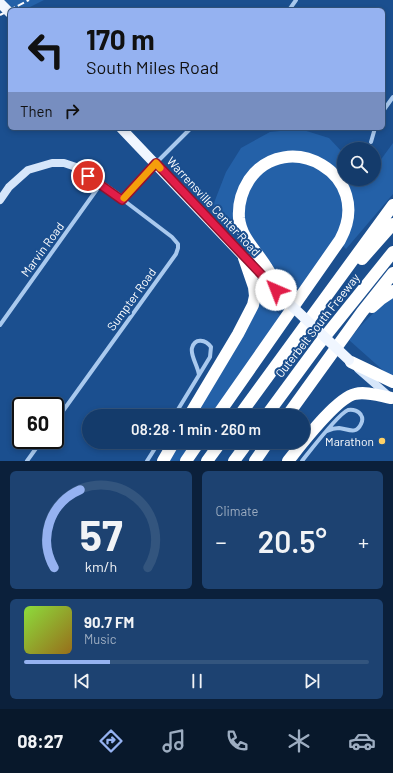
<!DOCTYPE html>
<meta charset="utf-8">
<style>
:root{--surface:#143b6b;--page:#1d4271;--text:#f1f3f6;--muted:#9dadc1;--line:#33557e;--accent:#95b2f1}
body{margin:0;font-family:Barlow,sans-serif;background:var(--page);color:var(--text);height:100vh;display:flex;flex-direction:column;font-size:15px;white-space:nowrap}
*{box-sizing:border-box;margin:0}
p{font-size:13px;color:var(--muted)}
.icon{flex:none;width:22px;height:22px;fill:none;stroke:currentColor;stroke-width:2;stroke-linecap:round;stroke-linejoin:round}
.map{position:relative;height:461px;overflow:hidden}
.side{display:flex;flex-direction:column;gap:10px;padding:10px;background:#0b203b;flex:1}
.side>*{flex:none}
.banner{position:absolute;left:8px;top:8px;width:377px;height:122px;border-radius:6px;box-shadow:0 2px 6px #0003,0 0 0 1px var(--line);background:#95b2f1;color:#111;overflow:hidden}
.fabs{position:absolute;left:337px;top:142px;display:grid;gap:8px}
.fabs a{display:grid;place-items:center;width:44px;height:44px;border-radius:50%;background:var(--surface);box-shadow:0 2px 6px #0003,0 0 0 1px var(--line);font-size:20px}
.speed{position:absolute;left:12px;top:397px;display:flex;gap:8px;font-size:20px;font-weight:700;text-align:center}
.speed>*{display:grid;place-content:center;width:52px;height:52px;border-radius:50%;background:var(--surface);box-shadow:0 2px 6px #0003,0 0 0 1px var(--line);line-height:1}
.speed .limit{border:2px solid #111;border-radius:6px;background:#fff;color:#111}
.pin{position:absolute;display:grid;place-items:center;width:34px;height:34px;color:#fff;margin:-17px;border:2px solid #fff;border-radius:50%;box-shadow:0 1px 4px #0007}
.me{position:absolute;width:44px;margin:-22px;rotate:316deg;stroke-linejoin:round;filter:drop-shadow(0 0 3px #0008)}
.turn{display:flex;align-items:center;gap:14px;height:84px;padding:0 12px;font-size:18px}
.turn .icon{width:52px;height:52px;stroke-width:2.5}
.turn b{display:block;font-size:28px;line-height:34px}
.then{display:flex;align-items:center;height:38px;padding:0 12px;background:#0003;gap:8px;font-size:15px}
.big{font-size:30px;font-weight:600;line-height:1.1}
.side .card{flex:1;display:flex;flex-direction:column;justify-content:center;gap:6px;min-width:0;padding:0 14px;border-radius:6px;background:var(--page)}
.side .dial{align-items:center;gap:0}
.dial svg{height:104px;overflow:visible;fill:none;stroke:var(--line);stroke-width:7;stroke-linecap:round;text-anchor:middle}
.dial text{fill:var(--text);stroke:none}
.song{display:flex;align-items:center;gap:12px}
.cover{width:48px;height:48px;border-radius:6px;background:linear-gradient(135deg,hsl(90 70% 55%),hsl(40 70% 35%))}
.played{height:4px;border-radius:2px;background:linear-gradient(90deg,var(--accent) 25%,var(--line) 25%)}
.keys{display:flex;justify-content:space-around;direction:ltr}
.heat{display:flex;justify-content:space-between;align-items:center;font-size:22px;direction:ltr}
.side .tiles{flex:1;display:grid;gap:10px;grid-template-columns:1fr 1fr}
.card:last-child{grid-column:span 2}
.trip{position:absolute;left:82px;top:409px;width:228px;height:40px;border-radius:20px;background:var(--surface);box-shadow:0 2px 6px #0003,0 0 0 1px var(--line);font-weight:600;line-height:40px;text-align:center}
.dock{display:flex;height:64px;justify-content:space-around;align-items:center;background:#08182b;color:var(--muted)}
.dock .icon{width:28px;height:28px}
.dock .on{color:var(--accent)}
.dock b{font-size:18px;color:var(--text)}
.map>svg:first-child{display:block}
.green{fill:#2461a8}
.lines{fill:none;stroke-linecap:round;stroke-linejoin:round}
.street{stroke:#a9c9ee;stroke-width:4}
.secondary{stroke:#d6e6fa;stroke-width:8}
.primary{stroke:#f0f6ff;stroke-width:10}
.highway{stroke:#fff;stroke-width:12}
.rail{stroke:#fff;stroke-width:2;stroke-dasharray:7 3;stroke-linecap:butt}
.primary-bridge{stroke:#f0f6ff;stroke-width:10}
.route-casing{stroke:#92132f;stroke-width:10}
.route{stroke:#e11d48;stroke-width:7}
.slow{stroke:#f59e0b;stroke-width:7}
.poi-dot{fill:#ffd166;stroke:#1b4f8f;stroke-width:1.5}
.labels{text-anchor:middle;dominant-baseline:central;stroke-width:4;stroke-linejoin:round;paint-order:stroke}
.street-label{font-size:12px;fill:#fff;stroke:#1b4f8f}
.poi-label{font-size:12px;fill:#fff;stroke:#1b4f8f;text-anchor:end}
</style>
<div class="map">
<svg width="393" height="461" viewBox="0 0 393 461">
<rect width="100%" height="100%" fill="#1b4f8f"/>
<path class="green" d="M0 0H44L24 10H10Z
M300 129 329 138 344 154V179H374V169L393 143V194L346 249 342 245 349 195 299 153 247 176 237 234 212 208 226 172 241 148 270 132Z
M296 162 315 166 337 185 344 206 342 229 299 290 283 280 264 259 245 230 244 201 255 180 265 170 281 163Z
M258 292 281 316 212 416H193Z
M393 296V377L386 373 349 340C362 323 377 309 393 296Z
M177 442H193L180 461H167Z"/>
<g class="lines">
<path class="street" d="M289 10 296 0
M383 111 393 97
M371 142 375 128
M156 163 191 128
M0 325 100 185
M174 416 210 357 211 347C206 340 195 337 192 348 190 355 198 366 199 375
M55 422 176 254 178 248V244L172 237 122 199
M27 461 42 440
M147 461 159 442
M302 461C310 451 338 414 348 410 353 409 359 411 361 415 363 418 362 422 361 424 356 435 348 429 339 428 335 428 331 429 327 431"/>
<path class="secondary" d="M0 200 9 187 28 170 52 163H64L76 167 122 199 156 163
M358 369 390 397"/>
<path class="primary" d="M121 128 277 292"/>
<path class="highway" d="M362 259 393 224
M372 307 381 299 393 291
M351 362 393 382
M189 416 238 334 253 305 255 296 254 287 244 258
M217 416 340 240C376 174 286 126 249 180 242 191 238 204 239 218 241 238 257 251 267 268 272 275 274 282 276 290
M239 416 393 205
M266 416 319 344 393 252
M287 416 362 312 393 273
M163 461 174 442
M186 461 199 442
M207 461 221 442
M234 461 248 442
M255 461 268 442
M288 461C301 445 336 398 355 394 366 391 380 396 391 398"/>
<path class="rail" d="M0 15 29 0"/>
<path class="primary-bridge" d="M0 3 10 13
M278 293 349 360"/>
</g>
<g class="lines">
<defs>
<path id="route" d="M88 176 122 200 156 163 276 290"/>
</defs>
<use href="#route" class="route-casing"/>
<use href="#route" class="route"/>
<path class="slow" d="M124 198 156 163 160 168"/>
</g>
<circle class="poi-dot" cx="382" cy="441" r="4"/>
<g class="labels">
<g class="street-label">
<text transform="translate(214 206) rotate(47)">Warrensville Center Road</text>
<text transform="translate(42 249) rotate(-54)">Marvin Road</text>
<text transform="translate(131 299) rotate(-54)">Sumpter Road</text>
<text transform="translate(317 325) rotate(-52)">Outerbelt South Freeway</text>
</g>
<g class="poi-label">
<text x="374" y="441">Marathon</text>
</g>
</g>
</svg>
<div class="fabs">
<a><svg class="icon" aria-label="search" viewBox="0 0 24 24"><circle cx="10" cy="10" r="6"/><path d="M15 15l6 6"/></svg></a>
</div>
<div class="speed"><div class="limit">60</div></div>
<div class="pin" style="left:88px;top:176px;background:#d93025"><svg class="icon" aria-label="arrive" viewBox="0 0 24 24"><path d="M6 21V4h12l-3 4 3 4H6"/></svg></div>
<svg class="me" style="left:276px;top:290px" viewBox="-20 -20 40 40"><circle r="19" fill="#fff"/><path d="M0-13L10 11 0 6-10 11z" fill="#e11d48"/></svg>
<div class="trip">08:28 · 1 min · 260 m</div>
<div class="banner">
<div class="turn"><svg class="icon" aria-label="left" viewBox="0 0 24 24"><path d="M17 20v-9H6M10 6l-5 5 5 5"/></svg><div><b>170 m</b>South Miles Road</div></div>
<div class="then">Then<svg class="icon" aria-label="right" viewBox="0 0 24 24"><path d="M7 20v-9h11M14 6l5 5-5 5"/></svg></div>
</div>
</div>
<section class="side">
<div class="tiles">
<div class="card dial"><svg viewBox="0 0 100 80">
<path d="M14 69A42 42 0 1 1 86 69"/>
<path d="M14 69A42 42 0 0 1 34 9" stroke="#95b2f1"/>
<text x="50" y="56" font-size="32" font-weight="700">57</text>
<text x="50" y="72" font-size="11">km/h</text>
</svg></div>
<div class="card"><p>Climate</p>
<div class="heat"><a>−</a><b class="big">20.5°</b><a>+</a></div>
</div>
<div class="card">
<div class="song"><i class="cover"></i><div><b>90.7 FM</b><p>Music</p></div></div>
<div class="played"></div>
<div class="keys"><svg class="icon" aria-label="previous" viewBox="0 0 24 24"><path d="M18 5L8 12l10 7zM5 5v14"/></svg><svg class="icon" aria-label="pause" viewBox="0 0 24 24"><path d="M8 5v14M16 5v14"/></svg><svg class="icon" aria-label="next" viewBox="0 0 24 24"><path d="M6 5l10 7-10 7zM19 5v14"/></svg></div>
</div>
</div>
</section>
<nav class="dock">
<b>08:27</b>
<svg class="icon on" aria-label="directions" viewBox="0 0 24 24"><path d="M12 3l9 9-9 9-9-9zM9 14v-3h6M13 9l2 2-2 2"/></svg>
<svg class="icon" aria-label="music" viewBox="0 0 24 24"><path d="M9 18V5l10-2v13"/><circle cx="6" cy="18" r="3"/><circle cx="16" cy="16" r="3"/></svg>
<svg class="icon" aria-label="phone" viewBox="0 0 24 24"><path d="M5 4h4l2 5-3 2q2 4 5 5l2-3 5 2v4C11 20 4 13 5 4z"/></svg>
<svg class="icon" aria-label="climate" viewBox="0 0 24 24"><path d="M12 3v18M4 7l16 10M4 17L20 7"/></svg>
<svg class="icon" aria-label="car" viewBox="0 0 24 24"><path d="M5 17H2v-5l4-1 3-4h7l3 4 3 1v5h-3M9 17h6M6 11h13"/><circle cx="7" cy="17" r="2"/><circle cx="17" cy="17" r="2"/></svg>
</nav>
